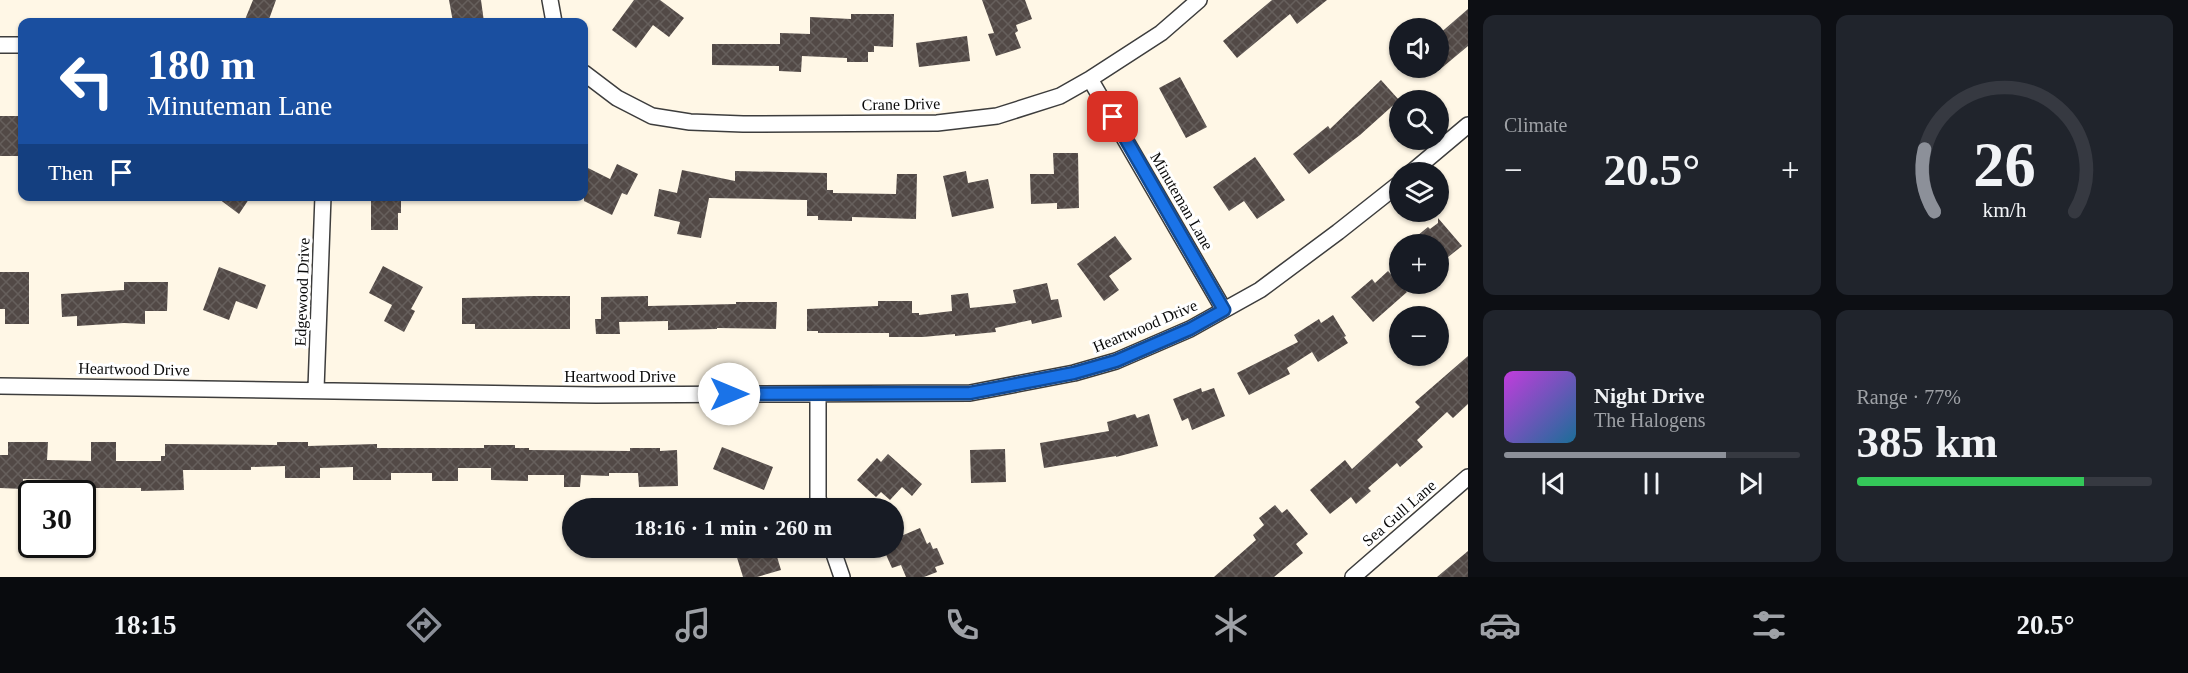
<!DOCTYPE html>
<meta charset="utf-8">
<style>
:root{--surface:#171b24;--page:#20242c;--text:#f1f3f6;--muted:#9ea1a6;--line:#363941;--accent:#8c9099}
body{margin:0;font-family:"Times New Roman",serif;background:var(--page);color:var(--text);height:100vh;display:flex;flex-direction:column;font-size:22px;white-space:nowrap}
*{box-sizing:border-box;margin:0}
p{font-size:20px;color:var(--muted)}
.icon{flex:none;width:33px;height:33px;fill:none;stroke:currentColor;stroke-width:2;stroke-linecap:round;stroke-linejoin:round}
.map{position:relative;flex:1;overflow:hidden}
.panel{display:flex;flex-direction:column;gap:15px;padding:15px;background:#0d0f14;width:720px}
.panel>*{flex:none}
.hud{position:absolute;left:18px;top:18px;width:570px;height:183px;border-radius:12px;box-shadow:0 2px 4px #0004;background:#1a4fa0;color:#fff;overflow:hidden}
.fabs{position:absolute;left:1389px;top:18px;display:grid;gap:12px}
.fabs a{display:grid;place-items:center;width:60px;height:60px;border-radius:50%;background:var(--surface);box-shadow:0 2px 4px #0004;font-size:30px}
.speed{position:absolute;left:18px;top:480px;display:flex;gap:12px;font-size:30px;font-weight:700;text-align:center}
.speed>*{display:grid;place-content:center;width:78px;height:78px;border-radius:50%;background:var(--surface);box-shadow:0 2px 4px #0004;line-height:1}
.speed .limit{border:3px solid #111;border-radius:9px;background:#fff;color:#111}
.pin{position:absolute;display:grid;place-items:center;width:51px;height:51px;color:#fff;margin:-26px;border-radius:12px;box-shadow:0 3px 9px #0006}
.me{position:absolute;width:66px;margin:-33px;rotate:90deg;stroke-linejoin:round;filter:drop-shadow(0 0 4px #0008)}
.turn{display:flex;align-items:center;gap:21px;height:126px;padding:0 30px;font-size:27px}
.turn .icon{width:78px;height:78px;stroke-width:2.5}
.turn b{display:block;font-size:42px;line-height:51px}
.then{display:flex;align-items:center;height:57px;padding:0 30px;background:#0003;gap:12px;font-size:22px}
.big{font-size:45px;font-weight:700;line-height:1.1}
.panel .card{flex:1;display:flex;flex-direction:column;justify-content:center;gap:9px;min-width:0;padding:0 21px;border-radius:12px;background:var(--page)}
.panel .dial{align-items:center;gap:0}
.dial svg{height:156px;overflow:visible;fill:none;stroke:var(--line);stroke-width:7;stroke-linecap:round;text-anchor:middle}
.dial text{fill:var(--text);stroke:none}
.song{display:flex;align-items:center;gap:18px}
.cover{width:72px;height:72px;border-radius:9px;background:linear-gradient(135deg,hsl(290 70% 55%),hsl(200 70% 35%))}
.played{height:6px;border-radius:3px;background:linear-gradient(90deg,var(--accent) 75%,var(--line) 75%)}
.keys{display:flex;justify-content:space-around;direction:ltr}
.heat{display:flex;justify-content:space-between;align-items:center;font-size:33px;direction:ltr}
.charge{height:9px;border-radius:4px;background:linear-gradient(90deg,#34c759 77%,var(--line) 0)}
.panel .tiles{flex:1;display:grid;gap:15px;grid-template-columns:repeat(2,1fr)}
.trip{position:absolute;left:562px;top:498px;width:342px;height:60px;border-radius:30px;background:var(--surface);box-shadow:0 2px 4px #0004;font-weight:700;line-height:60px;text-align:center}
.tab-bar{display:flex;height:96px;justify-content:space-around;align-items:center;background:#090b0e;color:var(--muted)}
.tab-bar .icon{width:42px;height:42px}
.tab-bar .active{color:var(--accent)}
.tab-bar b{font-size:27px;color:var(--text)}
main{display:flex;flex:1;min-height:0}
.map>svg:first-child{display:block}
.building{fill:url(#building-cross-hatch)}
.lines{fill:none;stroke-linecap:round;stroke-linejoin:round}
.street-casing{stroke:#3d3d3d;stroke-width:18}
.street{stroke:#fff;stroke-width:15}
.route-casing{stroke:#114b97;stroke-width:15}
.route{stroke:#1a73e8;stroke-width:10}
.labels{text-anchor:middle;dominant-baseline:central;stroke-width:6;stroke-linejoin:round;paint-order:stroke}
.street-label{font-size:16px;fill:#0a0a0a;stroke:#fff}
</style>
<main>
<div class="map">
<svg width="1468" height="577" viewBox="0 0 1468 577">
<defs>
<pattern id="building-cross-hatch" width="8" height="8" patternUnits="userSpaceOnUse" patternTransform="scale(1.5)"><rect width="8" height="8" fill="#524946"/><path d="M0 0l8 8M0 8l8-8" fill="none" stroke="#665f5c"/></pattern>
</defs>
<rect width="100%" height="100%" fill="#fff7e6"/>
<path class="building" d="M253 0H276L268 22H244Z
M449 0H481L484 22H453Z
M634 0H660L684 18 669 37 653 25 636 48 612 30Z
M982 0H1025L1032 19 1016 25 1018 31 1015 33 1021 48 996 56 988 34 994 33Z
M1272 0H1327L1297 24 1290 14 1237 58 1223 41Z
M1468 9V46L1438 71V35Z
M851 14H894L893 47 874 46V52H868V62H847V58L802 56 801 72 779 71V66L712 65V44H780V33L810 34V17L851 19Z
M967 36 970 61 919 67 916 43Z
M1180 77 1207 127 1186 138 1159 88Z
M1381 80 1399 100 1360 135 1309 174 1293 154 1328 126 1330 129Z
M0 116H22V156H0Z
M1053 153H1078L1079 208 1057 209V203L1031 204 1030 174H1054Z
M1255 157 1285 200 1257 219 1244 201 1229 211 1213 187Z
M617 164 638 174 627 195 622 193 612 215 584 201V166L610 179Z
M682 170 735 181V171L827 173V190H833V193L896 194 897 174H917L916 219 852 217V221L818 220V216H807V200L709 198 701 238 677 234 680 222 654 216 659 189 677 193Z
M966 171 968 183 988 179 994 208 952 217 943 176Z
M215 196H251L239 214Z
M371 196H401V213H398V230H371Z
M1438 218 1462 246 1438 265V244H1407L1428 227 1430 229 1438 223Z
M1115 236 1132 259 1109 276 1119 290 1104 301 1077 264Z
M383 266 423 287 411 309 415 311 404 332 384 321 392 305 369 293Z
M219 267 266 285 257 309 236 301 229 320 203 310Z
M1388 271 1407 292 1373 322 1351 297 1372 279 1375 283Z
M0 272H29V324H5V309H0Z
M124 282H168L167 311H145V324L124 323 77 326V316L62 317 61 294 124 290Z
M1047 283 1051 300 1058 299 1062 317 1032 324 1031 320 995 328 996 332 955 336V334L923 337H889V333H818V331H807V309L878 306V301H912V313H919V315L952 311 951 295 968 293 970 308 1016 303 1013 290Z
M534 296H570V329H475V324H462V298Z
M648 296V306L736 304V302H777L776 329 717 328V329L668 330V321L619 322 620 334H596L595 319H601V297Z
M1333 315 1346 336 1344 337 1348 343 1318 362 1312 352 1287 368 1290 374 1249 395 1237 373 1298 342 1294 335 1319 319 1321 323Z
M1468 356V404L1453 418 1447 412 1417 440 1423 447 1400 467 1397 463 1368 488 1371 491 1356 504 1351 497 1330 514 1310 490 1345 460 1352 469 1420 407 1415 402Z
M1201 388 1202 392 1214 388 1225 416 1192 430 1188 418 1182 421 1173 399Z
M1135 414 1137 418 1149 414 1158 446 1116 457V456L1044 468 1040 443 1109 431 1107 422Z
M8 442H48L47 460 91 461V442H116V461H161V456H165V444L277 445V442H308V446L377 444V448H484V445H515V448H529V450L630 451V448H660V451L677 450 678 486 639 487 638 473H609V476L581 475 580 487H564V475H528V481L491 480V468H458V481H432V473H391V480H353V467L320 468V478H285V466L251 467V470H183L184 490 141 491V488H71V480L23 479V489L0 488V455H8Z
M722 447 773 467 764 490 713 469Z
M1005 449 1006 482 971 483 970 450Z
M888 454 922 484 912 496 902 487 890 500 881 492 876 497 857 480 877 458 881 462Z
M1275 505 1282 513 1287 509 1308 534 1296 544 1303 553 1274 577H1214L1256 540 1253 535 1264 525 1259 518Z
M920 528 927 544 930 542 933 549 937 548 944 564 935 567 937 572 924 577H906L901 565 892 568 883 548H894V539Z
M734 548H766L768 552 775 550 781 570 757 577H743Z
M1468 551V577H1437Z"/>
<g class="lines">
<defs>
<path id="street" d="M550 0 554 22
M0 45H22
M584 73 617 98 652 116 690 122 743 124 937 123 997 116 1060 96 1090 79 1161 33 1199 0
M1090 79 1224 310
M1412 172 1468 125
M0 386 596 395 970 393 1074 373 1116 361 1190 329 1260 290 1338 232 1400 183
M316 389 323 196
M818 394V498L821 508
M832 548 842 577
M1353 577 1468 477"/>
</defs>
<use href="#street" class="street-casing"/>
<use href="#street" class="street"/>
</g>
<g class="lines">
<defs>
<path id="route" d="M729 394 970 393 1074 373 1116 361 1190 329 1224 310 1113 117"/>
</defs>
<use href="#route" class="route-casing"/>
<use href="#route" class="route"/>
</g>
<g class="labels">
<g class="street-label">
<text transform="translate(901 104) rotate(-1)">Crane Drive</text>
<text transform="translate(1182 201) rotate(60)">Minuteman Lane</text>
<text transform="translate(302 292) rotate(-88)">Edgewood Drive</text>
<text transform="translate(1145 326) rotate(-23)">Heartwood Drive</text>
<text transform="translate(134 369) rotate(1)">Heartwood Drive</text>
<text x="620" y="376">Heartwood Drive</text>
<text transform="translate(1399 513) rotate(-41)">Sea Gull Lane</text>
</g>
</g>
</svg>
<div class="fabs">
<a><svg class="icon" aria-label="sound" viewBox="0 0 24 24"><path d="M4 9h4l5-4v14l-5-4H4zM17 9q2 3 0 6"/></svg></a>
<a><svg class="icon" aria-label="search" viewBox="0 0 24 24"><circle cx="10" cy="10" r="6"/><path d="M15 15l6 6"/></svg></a>
<a><svg class="icon" aria-label="layers" viewBox="0 0 24 24"><path d="M12 4l9 5-9 5-9-5zM3 14l9 5 9-5"/></svg></a>
<a>+</a>
<a>−</a>
</div>
<div class="speed"><div class="limit">30</div></div>
<div class="pin" style="left:1113px;top:117px;background:#d93025"><svg class="icon" aria-label="arrive" viewBox="0 0 24 24"><path d="M6 21V4h12l-3 4 3 4H6"/></svg></div>
<svg class="me" style="left:729px;top:394px" viewBox="-20 -20 40 40"><circle r="19" fill="#fff"/><path d="M0-13L10 11 0 6-10 11z" fill="#1a73e8"/></svg>
<div class="trip">18:16 · 1 min · 260 m</div>
<div class="hud">
<div class="turn"><svg class="icon" aria-label="left" viewBox="0 0 24 24"><path d="M17 20v-9H6M10 6l-5 5 5 5"/></svg><div><b>180 m</b>Minuteman Lane</div></div>
<div class="then">Then<svg class="icon" aria-label="arrive" viewBox="0 0 24 24"><path d="M6 21V4h12l-3 4 3 4H6"/></svg></div>
</div>
</div>
<section class="panel">
<div class="tiles">
<div class="card"><p>Climate</p>
<div class="heat"><a>−</a><b class="big">20.5°</b><a>+</a></div>
</div>
<div class="card dial"><svg viewBox="0 0 100 80">
<path d="M14 69A42 42 0 1 1 86 69"/>
<path d="M14 69A42 42 0 0 1 9 37" stroke="#8c9099"/>
<text x="50" y="56" font-size="32" font-weight="700">26</text>
<text x="50" y="72" font-size="11">km/h</text>
</svg></div>
<div class="card">
<div class="song"><i class="cover"></i><div><b>Night Drive</b><p>The Halogens</p></div></div>
<div class="played"></div>
<div class="keys"><svg class="icon" aria-label="previous" viewBox="0 0 24 24"><path d="M18 5L8 12l10 7zM5 5v14"/></svg><svg class="icon" aria-label="pause" viewBox="0 0 24 24"><path d="M8 5v14M16 5v14"/></svg><svg class="icon" aria-label="next" viewBox="0 0 24 24"><path d="M6 5l10 7-10 7zM19 5v14"/></svg></div>
</div>
<div class="card"><p>Range · 77%</p><b class="big">385 km</b><div class="charge"></div></div>
</div>
</section>
</main>
<nav class="tab-bar">
<b>18:15</b>
<svg class="icon active" aria-label="directions" viewBox="0 0 24 24"><path d="M12 3l9 9-9 9-9-9zM9 14v-3h6M13 9l2 2-2 2"/></svg>
<svg class="icon" aria-label="music" viewBox="0 0 24 24"><path d="M9 18V5l10-2v13"/><circle cx="6" cy="18" r="3"/><circle cx="16" cy="16" r="3"/></svg>
<svg class="icon" aria-label="phone" viewBox="0 0 24 24"><path d="M5 4h4l2 5-3 2q2 4 5 5l2-3 5 2v4C11 20 4 13 5 4z"/></svg>
<svg class="icon" aria-label="climate" viewBox="0 0 24 24"><path d="M12 3v18M4 7l16 10M4 17L20 7"/></svg>
<svg class="icon" aria-label="car" viewBox="0 0 24 24"><path d="M5 17H2v-5l4-1 3-4h7l3 4 3 1v5h-3M9 17h6M6 11h13"/><circle cx="7" cy="17" r="2"/><circle cx="17" cy="17" r="2"/></svg>
<svg class="icon" aria-label="filters" viewBox="0 0 24 24"><path d="M4 7h16M4 17h16"/><circle cx="9" cy="7" r="2"/><circle cx="15" cy="17" r="2"/></svg>
<b>20.5°</b>
</nav>
